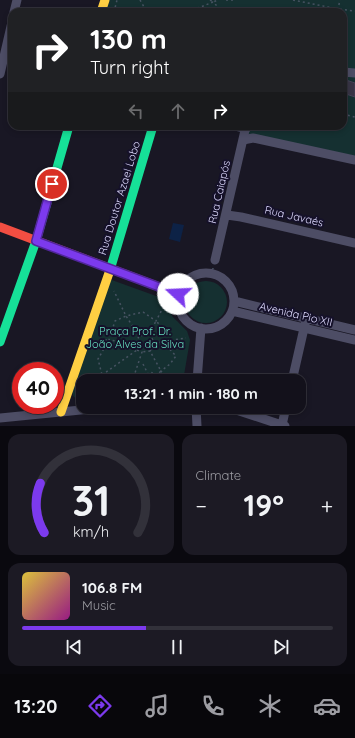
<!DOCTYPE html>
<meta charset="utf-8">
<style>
:root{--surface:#13111b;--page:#1c1a24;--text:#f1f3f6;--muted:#9d9da3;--line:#32313a;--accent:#7c3aed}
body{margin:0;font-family:Quicksand,sans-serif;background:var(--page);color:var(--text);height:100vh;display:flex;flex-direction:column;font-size:15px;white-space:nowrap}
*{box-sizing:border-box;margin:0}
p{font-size:13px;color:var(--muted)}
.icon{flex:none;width:22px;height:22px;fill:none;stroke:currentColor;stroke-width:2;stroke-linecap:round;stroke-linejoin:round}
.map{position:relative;height:426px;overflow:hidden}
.details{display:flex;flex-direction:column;gap:8px;padding:8px;background:#0a090f;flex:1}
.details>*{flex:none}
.hud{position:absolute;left:8px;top:8px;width:339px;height:122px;border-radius:12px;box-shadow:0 2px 6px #0003,0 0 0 1px var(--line);background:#202124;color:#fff;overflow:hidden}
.speed{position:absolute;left:12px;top:362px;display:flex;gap:8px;font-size:20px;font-weight:700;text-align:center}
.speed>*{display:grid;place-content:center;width:52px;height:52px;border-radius:50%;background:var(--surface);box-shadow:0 2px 6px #0003,0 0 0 1px var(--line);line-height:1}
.speed .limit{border:6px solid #d22;background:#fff;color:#111}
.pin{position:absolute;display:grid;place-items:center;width:34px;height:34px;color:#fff;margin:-17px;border:2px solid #fff;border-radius:50%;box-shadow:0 1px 4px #0007}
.me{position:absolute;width:44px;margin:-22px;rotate:290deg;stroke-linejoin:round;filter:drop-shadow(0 0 3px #0008)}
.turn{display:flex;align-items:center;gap:14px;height:84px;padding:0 16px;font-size:18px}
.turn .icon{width:52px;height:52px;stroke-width:2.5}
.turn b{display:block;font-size:28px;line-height:34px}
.lanes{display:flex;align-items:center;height:38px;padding:0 16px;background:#0003;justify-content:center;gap:20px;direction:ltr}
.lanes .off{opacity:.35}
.big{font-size:30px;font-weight:700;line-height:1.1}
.details .tile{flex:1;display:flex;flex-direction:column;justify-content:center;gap:6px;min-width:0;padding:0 14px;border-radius:12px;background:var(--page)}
.details .dial{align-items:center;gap:0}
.dial svg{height:104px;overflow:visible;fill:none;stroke:var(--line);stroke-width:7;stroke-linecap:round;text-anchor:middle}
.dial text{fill:var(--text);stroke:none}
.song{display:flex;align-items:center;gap:12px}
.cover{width:48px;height:48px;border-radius:6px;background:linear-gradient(135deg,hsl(50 70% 55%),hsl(310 70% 35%))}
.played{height:4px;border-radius:2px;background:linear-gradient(90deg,var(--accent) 40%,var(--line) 40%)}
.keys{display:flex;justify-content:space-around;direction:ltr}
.heat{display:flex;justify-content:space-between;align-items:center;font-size:22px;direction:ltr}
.details .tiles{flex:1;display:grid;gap:8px;grid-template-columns:1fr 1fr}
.tile:last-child{grid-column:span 2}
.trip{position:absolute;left:76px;top:374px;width:230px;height:40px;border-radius:12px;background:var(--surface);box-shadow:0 2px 6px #0003,0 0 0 1px var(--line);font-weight:700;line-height:40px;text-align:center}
.tabs{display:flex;height:64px;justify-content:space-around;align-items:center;background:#08070b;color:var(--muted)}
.tabs .icon{width:28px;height:28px}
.tabs .current{color:var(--accent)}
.tabs b{font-size:18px;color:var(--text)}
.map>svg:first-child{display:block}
.green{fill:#153031}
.water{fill:#0d2246}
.building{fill:#383546;stroke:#464258}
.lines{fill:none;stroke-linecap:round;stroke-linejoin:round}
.path{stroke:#475362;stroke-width:1.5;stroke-dasharray:2 3;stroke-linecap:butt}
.street{stroke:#4d4d65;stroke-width:9}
.fast{stroke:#16e098;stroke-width:9}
.slow{stroke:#ffcf43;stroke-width:9}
.jam{stroke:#f24e42;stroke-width:9}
.route-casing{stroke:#51269a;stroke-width:10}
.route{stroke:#7c3aed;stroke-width:7}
.labels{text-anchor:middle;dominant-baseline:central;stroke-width:4;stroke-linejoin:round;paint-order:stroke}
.street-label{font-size:11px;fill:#dfdbff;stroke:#15112a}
.park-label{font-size:11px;fill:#66dfbf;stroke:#15112a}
</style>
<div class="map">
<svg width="355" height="426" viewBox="0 0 355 426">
<rect width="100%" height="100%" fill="#191724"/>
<path class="green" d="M105 0H355V159L240 134 241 130 232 126H343V12H101Z
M109 279 170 301 172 316 187 331 190 340 183 381H83V402L74 397 71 391Z
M185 302a21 21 0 1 1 42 0a21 21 0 1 1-42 0Z"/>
<path class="water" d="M173 223 184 225 180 242 169 239Z"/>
<path class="building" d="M346 80 355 83V97L343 93Z"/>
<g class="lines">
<path class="path" d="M140 0 147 12
M210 0 213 2 218 0
M226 0H233
M293 0 338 9 340 0
M114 12 117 0
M188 12 213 2 223 12
M338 12V9L355 11
M343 114 355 117
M212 274 213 268
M149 334 155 343 162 342
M165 341V330L156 321 149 334 139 336 126 316 143 312 156 321 167 300
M166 341 186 338
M163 342 176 356 170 364 161 371 169 381
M136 343 139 336
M137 350 142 352 135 373 146 378H154L161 371 150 351 142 352
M150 351 155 343
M143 364 150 378 153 370
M102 375 137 350 135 344 109 340 115 321 126 316 114 291
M102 375 119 378 135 373 133 381
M95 381 102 375 98 359 109 340 97 339
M79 393 83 390"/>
<path class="street" d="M14 12 17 0
M343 72 355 73
M0 74 12 22
M235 126 246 129
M243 140 253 138 355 160
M227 215 241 217 355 243
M215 260 246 126
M178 301a28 28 0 1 1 56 0a28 28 0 1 1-56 0Z
M234 301 355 330
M232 311 355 340
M197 381 201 328
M292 381 305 324
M196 407 197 426
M227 407 285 426
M0 418 111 407
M282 425 286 407"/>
<path class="fast" d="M110 270 153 126
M0 342 36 241 69 126"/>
<path class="slow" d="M101 12 105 0
M61 412 110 270"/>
<path class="jam" d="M0 227 178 294"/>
</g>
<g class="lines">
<defs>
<path id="route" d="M52 184 36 241 178 294"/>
</defs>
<use href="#route" class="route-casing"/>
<use href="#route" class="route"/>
</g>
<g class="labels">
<g class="street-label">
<text transform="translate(219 192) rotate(-77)">Rua Caiapós</text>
<text transform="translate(119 198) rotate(-73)">Rua Doutor Azael Lobo</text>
<text transform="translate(294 216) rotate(13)">Rua Javaés</text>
<text transform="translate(296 314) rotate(13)">Avenida Pio XII</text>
</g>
<g class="park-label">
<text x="135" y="331">Praça Prof. Dr.<tspan x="135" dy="13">João Alves da Silva</tspan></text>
</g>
</g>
</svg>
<div class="speed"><div class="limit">40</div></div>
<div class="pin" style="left:52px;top:184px;background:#d93025"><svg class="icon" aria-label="arrive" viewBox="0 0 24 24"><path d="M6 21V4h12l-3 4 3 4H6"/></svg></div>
<svg class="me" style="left:178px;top:294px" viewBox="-20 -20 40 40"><circle r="19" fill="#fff"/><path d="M0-13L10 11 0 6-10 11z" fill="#7c3aed"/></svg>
<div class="trip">13:21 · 1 min · 180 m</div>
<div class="hud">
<div class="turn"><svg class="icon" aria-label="right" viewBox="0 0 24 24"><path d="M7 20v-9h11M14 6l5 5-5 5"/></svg><div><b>130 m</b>Turn right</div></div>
<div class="lanes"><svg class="icon off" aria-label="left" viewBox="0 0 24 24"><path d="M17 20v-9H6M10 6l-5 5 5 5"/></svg><svg class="icon off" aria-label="ahead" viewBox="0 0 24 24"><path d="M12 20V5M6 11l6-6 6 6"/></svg><svg class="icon" aria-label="right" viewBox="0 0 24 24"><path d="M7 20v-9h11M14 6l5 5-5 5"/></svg></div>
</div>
</div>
<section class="details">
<div class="tiles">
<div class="tile dial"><svg viewBox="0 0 100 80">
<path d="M14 69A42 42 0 1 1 86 69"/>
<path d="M14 69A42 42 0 0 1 11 31" stroke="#7c3aed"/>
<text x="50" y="56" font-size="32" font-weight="700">31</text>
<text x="50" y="72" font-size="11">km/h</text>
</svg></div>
<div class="tile"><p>Climate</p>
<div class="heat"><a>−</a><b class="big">19°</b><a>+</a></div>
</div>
<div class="tile">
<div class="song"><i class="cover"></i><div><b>106.8 FM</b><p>Music</p></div></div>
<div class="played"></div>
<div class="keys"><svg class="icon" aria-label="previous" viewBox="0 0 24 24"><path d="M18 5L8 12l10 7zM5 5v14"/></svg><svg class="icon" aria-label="pause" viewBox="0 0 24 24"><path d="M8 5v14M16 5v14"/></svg><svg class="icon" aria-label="next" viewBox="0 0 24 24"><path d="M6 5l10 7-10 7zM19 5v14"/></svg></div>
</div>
</div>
</section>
<nav class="tabs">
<b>13:20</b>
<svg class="icon current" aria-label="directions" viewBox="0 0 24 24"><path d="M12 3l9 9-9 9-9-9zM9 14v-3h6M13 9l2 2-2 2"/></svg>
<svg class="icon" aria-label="music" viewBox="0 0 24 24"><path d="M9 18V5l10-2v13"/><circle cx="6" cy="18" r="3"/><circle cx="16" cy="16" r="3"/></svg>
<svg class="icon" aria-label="phone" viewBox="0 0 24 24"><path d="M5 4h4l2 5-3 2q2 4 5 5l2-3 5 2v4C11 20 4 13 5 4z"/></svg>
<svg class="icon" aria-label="climate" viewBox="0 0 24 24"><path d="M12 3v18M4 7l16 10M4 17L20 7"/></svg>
<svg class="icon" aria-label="car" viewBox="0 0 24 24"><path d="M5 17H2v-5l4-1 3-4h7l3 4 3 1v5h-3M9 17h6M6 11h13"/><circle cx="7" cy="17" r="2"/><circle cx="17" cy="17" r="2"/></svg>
</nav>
